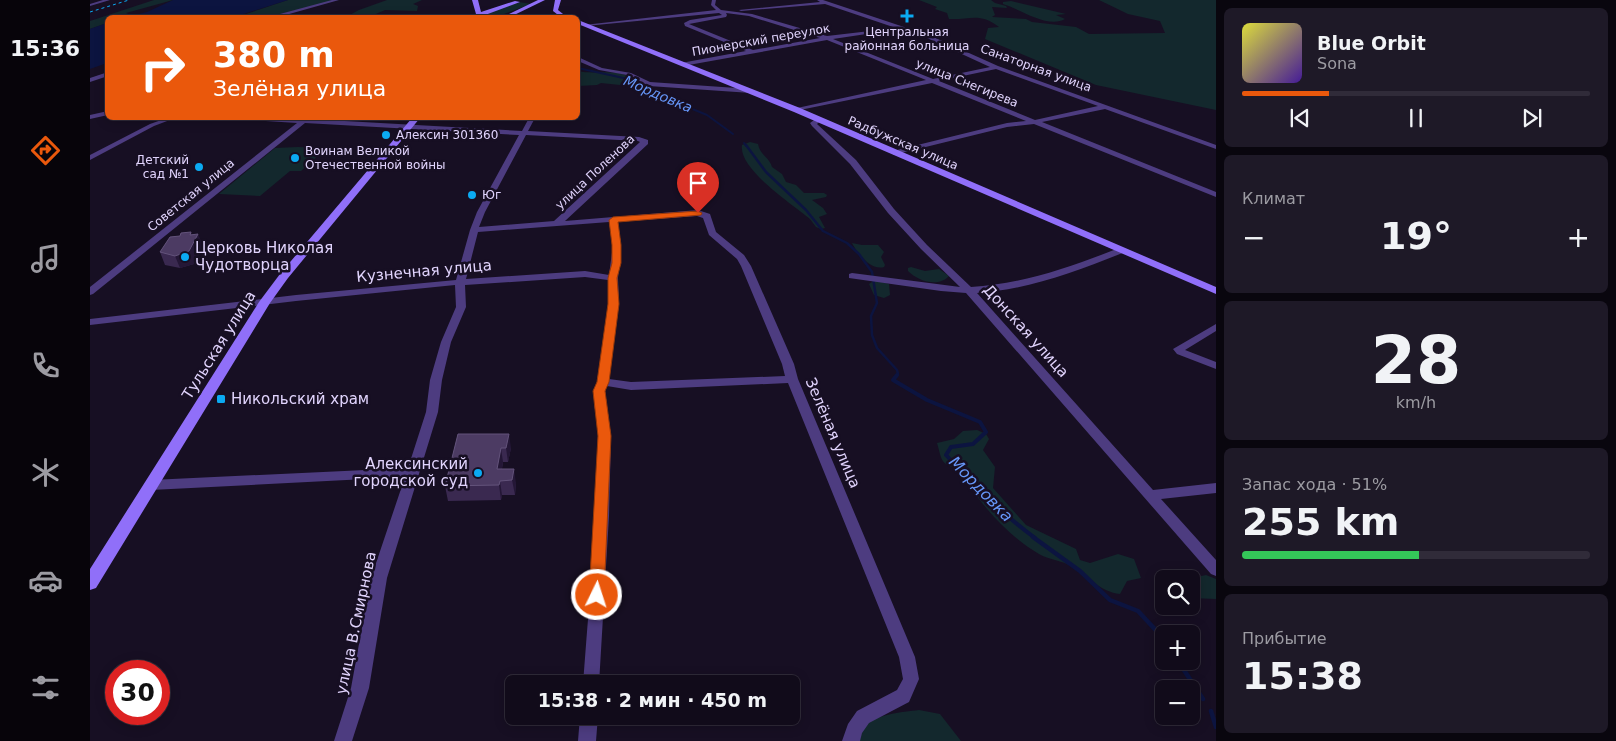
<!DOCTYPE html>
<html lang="ru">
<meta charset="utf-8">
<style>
:root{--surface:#110b1a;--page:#1e1927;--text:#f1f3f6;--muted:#9c9ba2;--line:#302b39;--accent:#ea580c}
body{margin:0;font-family:"DejaVu Sans",sans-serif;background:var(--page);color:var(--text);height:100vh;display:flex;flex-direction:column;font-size:19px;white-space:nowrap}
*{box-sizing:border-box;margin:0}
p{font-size:16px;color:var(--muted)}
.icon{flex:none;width:28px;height:28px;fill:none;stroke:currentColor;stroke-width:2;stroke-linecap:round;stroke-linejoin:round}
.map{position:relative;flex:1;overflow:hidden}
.side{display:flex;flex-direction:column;gap:8px;padding:8px;background:#09060e;width:400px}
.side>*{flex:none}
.hud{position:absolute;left:15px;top:15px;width:475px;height:105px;border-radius:8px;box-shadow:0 2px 12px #0003,0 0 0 1px var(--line);background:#ea580c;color:#fff;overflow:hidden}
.tools{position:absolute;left:1065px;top:570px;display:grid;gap:10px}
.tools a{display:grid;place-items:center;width:45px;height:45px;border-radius:8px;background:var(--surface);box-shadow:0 2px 12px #0003,0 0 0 1px var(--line);font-size:25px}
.speed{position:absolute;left:15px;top:660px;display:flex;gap:10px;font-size:25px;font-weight:700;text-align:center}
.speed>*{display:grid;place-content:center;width:65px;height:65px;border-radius:50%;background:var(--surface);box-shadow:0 2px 12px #0003,0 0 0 1px var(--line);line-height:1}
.speed .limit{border:8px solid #d22;background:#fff;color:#111}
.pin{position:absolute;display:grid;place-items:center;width:42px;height:42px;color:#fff;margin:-51px -21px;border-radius:50% 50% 50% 0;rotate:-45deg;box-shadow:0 0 5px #0007}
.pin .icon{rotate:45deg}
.me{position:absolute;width:55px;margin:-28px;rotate:4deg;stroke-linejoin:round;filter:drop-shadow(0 0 4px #0008)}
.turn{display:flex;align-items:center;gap:18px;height:105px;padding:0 25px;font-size:22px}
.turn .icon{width:65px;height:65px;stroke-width:2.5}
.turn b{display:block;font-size:35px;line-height:42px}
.big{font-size:38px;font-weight:700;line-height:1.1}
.side .card{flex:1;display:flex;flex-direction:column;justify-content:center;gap:8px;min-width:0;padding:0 18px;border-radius:8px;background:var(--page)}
.side .dial{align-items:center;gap:0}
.dial b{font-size:65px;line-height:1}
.song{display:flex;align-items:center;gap:15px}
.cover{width:60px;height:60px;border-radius:8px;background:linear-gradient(135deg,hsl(60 70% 55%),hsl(260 70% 35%))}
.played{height:5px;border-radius:2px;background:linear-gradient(90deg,var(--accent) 25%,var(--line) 25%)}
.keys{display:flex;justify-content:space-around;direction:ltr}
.heat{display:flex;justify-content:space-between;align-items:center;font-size:28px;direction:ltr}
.charge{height:8px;border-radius:4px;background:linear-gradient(90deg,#34c759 51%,var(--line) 0)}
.trip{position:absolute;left:415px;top:675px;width:295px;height:50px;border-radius:8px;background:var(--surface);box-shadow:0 2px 12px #0003,0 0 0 1px var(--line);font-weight:700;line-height:50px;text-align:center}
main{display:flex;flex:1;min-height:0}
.menu{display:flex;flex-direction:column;width:90px;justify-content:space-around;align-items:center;background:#07040a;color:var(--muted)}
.menu .icon{width:35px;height:35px}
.menu .active{color:var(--accent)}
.menu b{font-size:22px;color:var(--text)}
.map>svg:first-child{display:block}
.green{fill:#13282d}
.water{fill:#0c1440}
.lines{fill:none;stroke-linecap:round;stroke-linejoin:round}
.stream-far3{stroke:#0c1440;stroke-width:2}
.stream-far2{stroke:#0c1440;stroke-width:2.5}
.stream-far1{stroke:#0c1440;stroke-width:4}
.stream{stroke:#0c1440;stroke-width:4.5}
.minor{fill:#4d3c80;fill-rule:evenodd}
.secondary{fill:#906ff9;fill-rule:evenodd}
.rail{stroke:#0baaf2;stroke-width:1;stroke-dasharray:3 3;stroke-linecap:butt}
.wall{fill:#3a2950}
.shaded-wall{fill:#241736}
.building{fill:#4c3b63;stroke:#63537b}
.route{fill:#ea580c;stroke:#983908}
.poi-dot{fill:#0baaf2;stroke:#170f23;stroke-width:2}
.labels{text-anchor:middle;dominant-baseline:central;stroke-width:5;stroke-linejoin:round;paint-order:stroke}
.far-poi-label{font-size:12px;fill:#e1d4fd;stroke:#170f23;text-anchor:start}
.far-street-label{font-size:12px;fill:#e1d4fd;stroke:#170f23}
.far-water-label{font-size:14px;font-style:italic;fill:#6696f8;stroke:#170f23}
.poi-label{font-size:15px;fill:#e1d4fd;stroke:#170f23;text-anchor:start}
.street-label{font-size:15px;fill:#e1d4fd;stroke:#170f23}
.water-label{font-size:16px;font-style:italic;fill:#6696f8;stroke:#170f23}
</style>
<main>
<nav class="menu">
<b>15:36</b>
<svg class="icon active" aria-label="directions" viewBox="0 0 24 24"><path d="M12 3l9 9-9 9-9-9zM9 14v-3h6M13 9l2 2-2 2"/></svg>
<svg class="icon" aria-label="music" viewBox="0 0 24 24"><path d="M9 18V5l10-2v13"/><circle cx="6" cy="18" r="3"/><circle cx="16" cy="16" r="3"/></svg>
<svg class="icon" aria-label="phone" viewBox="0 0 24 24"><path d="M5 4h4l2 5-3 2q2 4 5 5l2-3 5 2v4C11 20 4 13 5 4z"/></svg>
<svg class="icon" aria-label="climate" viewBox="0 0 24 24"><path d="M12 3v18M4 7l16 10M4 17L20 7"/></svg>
<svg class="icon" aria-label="car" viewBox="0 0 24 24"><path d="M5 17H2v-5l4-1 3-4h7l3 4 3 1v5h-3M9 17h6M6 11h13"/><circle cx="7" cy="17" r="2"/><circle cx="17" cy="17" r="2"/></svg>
<svg class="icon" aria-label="filters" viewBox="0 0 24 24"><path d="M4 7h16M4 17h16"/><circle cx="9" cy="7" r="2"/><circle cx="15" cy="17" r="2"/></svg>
</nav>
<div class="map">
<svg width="1126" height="741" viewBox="0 0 1126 741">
<rect width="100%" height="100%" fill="#170f23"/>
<path class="green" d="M64 0H83L36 13 43 16 18 18 17 23 0 29V21Z
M198 0H248L178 17 144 18Z
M297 0H332L323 4 328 6 327 11 295 10 279 17H256L269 10Z
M829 0H901L905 3 916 6 917 8 902 7 905 15 902 17 936 19 942 22 986 27 999 34 1075 33 1070 21 1038 14 1009 0H1126V110L1006 85 895 39 898 28 909 27C890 12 880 20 859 19L857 13 845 9 847 7Z
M921 1 976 14 966 15 975 19C958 29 930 9 913 4V2Z
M429 2 441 4 406 17 383 18Z
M488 71C501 74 514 71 528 73 539 75 548 81 558 86L549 87 511 83 507 85 488 86Z
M660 142 668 144C670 155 679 157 682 167L692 174 696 182 706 185 714 193H734L737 195 736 197 722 200 733 208 737 214 729 217 735 228 731 229 726 227 720 219C702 204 648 169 652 145Z
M208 147 234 148 231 153 211 171H200L170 196 129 194 185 148Z
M762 243 772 245H788L794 252 791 257 795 265 794 267C781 271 767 253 762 243Z
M821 267 835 271 849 269 859 276C848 288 828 281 818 271V268Z
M785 280 799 284 800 295 794 298 784 295 779 284Z
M887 430 896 434 899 439 893 450 905 467 903 488 936 525 986 549 990 560 1000 563 1028 554 1044 559 1051 578 1037 581 1030 594C1011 592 997 576 981 566 971 560 959 560 949 554 916 535 888 501 868 469 850 464 852 460 847 443L864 439 873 431Z
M1077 574 1107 577 1116 575 1126 579V599L1101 598V579H1074V584L1070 581V575Z
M829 710 850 714 871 741H770C770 737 770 732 772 729 782 714 813 712 829 710Z"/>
<path class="water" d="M83 0H198L144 17H37L57 12Z
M17 23V63L0 69V29Z"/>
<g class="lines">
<path class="stream-far3" d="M488 68 538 79 559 91 617 115 643 134
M654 143 656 146"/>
<path class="stream-far2" d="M656 145 676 172 716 210 733 231 757 243 769 254 782 272 787 303 781 316 782 335 787 348 807 370 808 374 806 377"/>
<path class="stream-far1" d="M807 375 803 380 837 400 890 422 896 432 883 444 861 447 856 455C884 485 912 514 945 538"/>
<path class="stream" d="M943 537 990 571 1020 600 1048 611 1074 639
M1088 661 1113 699
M1121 711 1126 727"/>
<path class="minor" d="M13 0H20L0 6V4Z
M242 0H249L185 18H175Z
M622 0H626L625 5 631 10 662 14 737 36 806 28 735 4 651 11 649 10 730 2 727 0H733L841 36 908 66 1126 145V149L1015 109 952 122 1126 192V197L944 124 917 127 803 155V151L917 123 936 121 842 83 705 111V109L707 108 836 80 737 40 593 66 591 63 656 51 595 26 594 23 600 20 632 15 629 13 496 26 494 25 626 10 621 5ZM636 13 659 16 730 38 663 50 599 24 636 17 637 15ZM810 29 837 38 900 67 843 79 743 39ZM906 69 1008 106 945 120 849 81Z
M488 57 512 68 541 73 560 82 661 89 664 91 661 93 559 86 537 75 509 70 488 61Z
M18 72V76L0 82V78Z
M18 111V115L0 119V115Z
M77 118H85L64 126 0 160V155L60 124Z
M157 118H218L219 119 432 131 439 118H445L438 131 549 137 558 140V144L475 221 608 210 620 214 626 232 654 255 661 266 704 364 708 379 825 657 829 679 819 702 779 723 772 733 770 741H752L758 724 767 711 807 690 813 679 809 657 698 383 541 390 517 386 515 391 521 436 519 516 509 684H493C499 602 507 520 509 438 509 420 499 400 507 382L519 304 518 280 495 277 375 285 376 307 361 342 352 380 348 412 297 578 279 688 262 741H244L261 688 281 578 315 477 61 490 56 488 54 485 56 482 61 480 318 468 336 412 340 380 351 342 366 307 365 285 206 301 0 325V319L206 295 366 280 380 230 387 212 429 135 215 123 3 294 0 295V287L207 123 160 120ZM436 135 548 141 550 142 464 221 389 227 395 212ZM607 216 613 218 619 235 647 259 651 266 692 364 695 376 541 382 519 379 529 304 528 278 531 245 528 222ZM519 222 523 245 519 275 495 271 376 279 388 232Z
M727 118 732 119 727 124 766 160 804 209 837 245 881 287C933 284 981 267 1029 248H1035V252C987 271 938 290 887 293L1063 490 1126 483V493L1071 499 1126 560V576L1121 574 876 293 851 291 759 278V274L762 273 870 287 831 249 798 213 760 164 722 126 720 123Z
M1126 324V331L1095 350 1126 362V369L1087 354 1083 349Z
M490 716H508L506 741H488Z"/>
<path class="secondary" d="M382 0H388L391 12 425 1 430 2 387 18H378L386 14Z
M448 0H455L418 18H411Z
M465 0H471L468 10 478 18H472L463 11Z
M488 20 710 108 1126 287V294L704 112 488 24Z
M322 118H330L198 278 180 303 6 588 0 590V569L169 302 190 274Z"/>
<path class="rail" d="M0 12 39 0"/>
</g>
<path class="wall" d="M102 234 113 246 104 264 90 268 75 265 70 252Z
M368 434 421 448 418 462H413L412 469 426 483 425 495H412L411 500 358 501 355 486Z"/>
<path class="shaded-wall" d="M101 232 104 241 108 234 113 246 104 264 90 268 85 256Z
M419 434 421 448 418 462 416 448Z
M411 448 413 462 409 484 407 469Z
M424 469 426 483 425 495 422 480Z
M410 481 412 495 411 500 409 485Z"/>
<path class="building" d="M101 232 100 235 108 234 99 251 85 256 70 252 80 237 90 236 91 233Z
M368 434H419L416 448H411L407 469H424L422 480 410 481 409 485 355 486Z"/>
<path class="route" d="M608 211 612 213 611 215 528 222 531 245V263L527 278 529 304 519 382 515 391 521 436 514 595 512 600 507 602 501 600 499 595 508 436 503 391 507 382 518 304V278L522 263V245L519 220 523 217Z"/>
<g class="poi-dot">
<path d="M814.5 8.5h5v5h5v5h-5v5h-5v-5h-5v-5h5z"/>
<circle cx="296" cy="135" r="5"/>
<circle cx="205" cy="158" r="5"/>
<circle cx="109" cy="167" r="5"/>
<circle cx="382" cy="195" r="5"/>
<circle cx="95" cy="257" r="5"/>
<rect x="126" y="394" width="10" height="10" rx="2.5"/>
<circle cx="388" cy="473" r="5"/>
</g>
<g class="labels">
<g class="far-poi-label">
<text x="817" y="32" text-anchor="middle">Центральная<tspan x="817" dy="14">районная больница</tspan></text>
<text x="306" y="135">Алексин 301360</text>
<text x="215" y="151">Воинам Великой<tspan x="215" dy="14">Отечественной войны</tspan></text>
<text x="99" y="160" text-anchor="end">Детский<tspan x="99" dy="14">сад №1</tspan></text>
<text x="392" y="195">Юг</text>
</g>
<g class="far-street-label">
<text transform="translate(671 40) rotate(-10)">Пионерский переулок</text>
<text transform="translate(946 68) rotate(20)">Санаторная улица</text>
<text transform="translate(877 83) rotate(22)">улица Снегирева</text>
<text transform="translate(813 143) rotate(23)">Радбужская улица</text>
<text transform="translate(505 172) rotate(-43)">улица Поленова</text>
<text transform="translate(101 195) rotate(-39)">Советская улица</text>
</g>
<g class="far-water-label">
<text transform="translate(568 94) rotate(23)">Мордовка</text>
</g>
<g class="poi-label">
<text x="105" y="248">Церковь Николая<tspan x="105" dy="17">Чудотворца</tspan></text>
<text x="141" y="399">Никольский храм</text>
<text x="378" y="464" text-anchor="end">Алексинский<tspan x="378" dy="17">городской суд</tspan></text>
</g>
<g class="street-label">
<text transform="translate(334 271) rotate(-5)">Кузнечная улица</text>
<text transform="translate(936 331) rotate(48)">Донская улица</text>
<text transform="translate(129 345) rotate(-58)">Тульская улица</text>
<text transform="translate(743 433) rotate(67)">Зелёная улица</text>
<text transform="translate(266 623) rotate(-78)">улица В.Смирнова</text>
</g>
<g class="water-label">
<text transform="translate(891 489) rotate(46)">Мордовка</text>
</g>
</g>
</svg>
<div class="tools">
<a><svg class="icon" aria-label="search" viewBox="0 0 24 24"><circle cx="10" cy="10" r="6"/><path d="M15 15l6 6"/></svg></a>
<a>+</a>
<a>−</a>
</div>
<div class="speed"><div class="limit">30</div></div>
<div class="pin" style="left:608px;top:213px;background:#d93025"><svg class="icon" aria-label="arrive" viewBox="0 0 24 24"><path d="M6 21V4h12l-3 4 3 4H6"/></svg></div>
<svg class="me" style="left:507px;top:595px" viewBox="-20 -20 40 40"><circle r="17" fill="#ea580c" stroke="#fff" stroke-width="3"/><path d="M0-11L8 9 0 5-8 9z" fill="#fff"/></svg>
<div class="trip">15:38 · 2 мин · 450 m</div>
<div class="hud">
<div class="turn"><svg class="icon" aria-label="right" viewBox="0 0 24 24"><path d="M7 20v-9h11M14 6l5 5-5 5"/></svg><div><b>380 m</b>Зелёная улица</div></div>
</div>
</div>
<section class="side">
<div class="card">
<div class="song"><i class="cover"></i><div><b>Blue Orbit</b><p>Sona</p></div></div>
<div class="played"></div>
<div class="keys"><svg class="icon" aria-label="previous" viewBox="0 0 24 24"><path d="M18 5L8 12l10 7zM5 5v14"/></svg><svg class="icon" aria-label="pause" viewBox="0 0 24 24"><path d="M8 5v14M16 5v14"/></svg><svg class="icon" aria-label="next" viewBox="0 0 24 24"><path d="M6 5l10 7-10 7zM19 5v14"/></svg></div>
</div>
<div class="card"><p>Климат</p>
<div class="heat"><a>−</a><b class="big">19°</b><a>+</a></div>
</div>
<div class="card dial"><b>28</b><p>km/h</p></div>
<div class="card"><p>Запас хода · 51%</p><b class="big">255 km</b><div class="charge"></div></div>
<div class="card"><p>Прибытие</p><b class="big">15:38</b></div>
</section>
</main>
